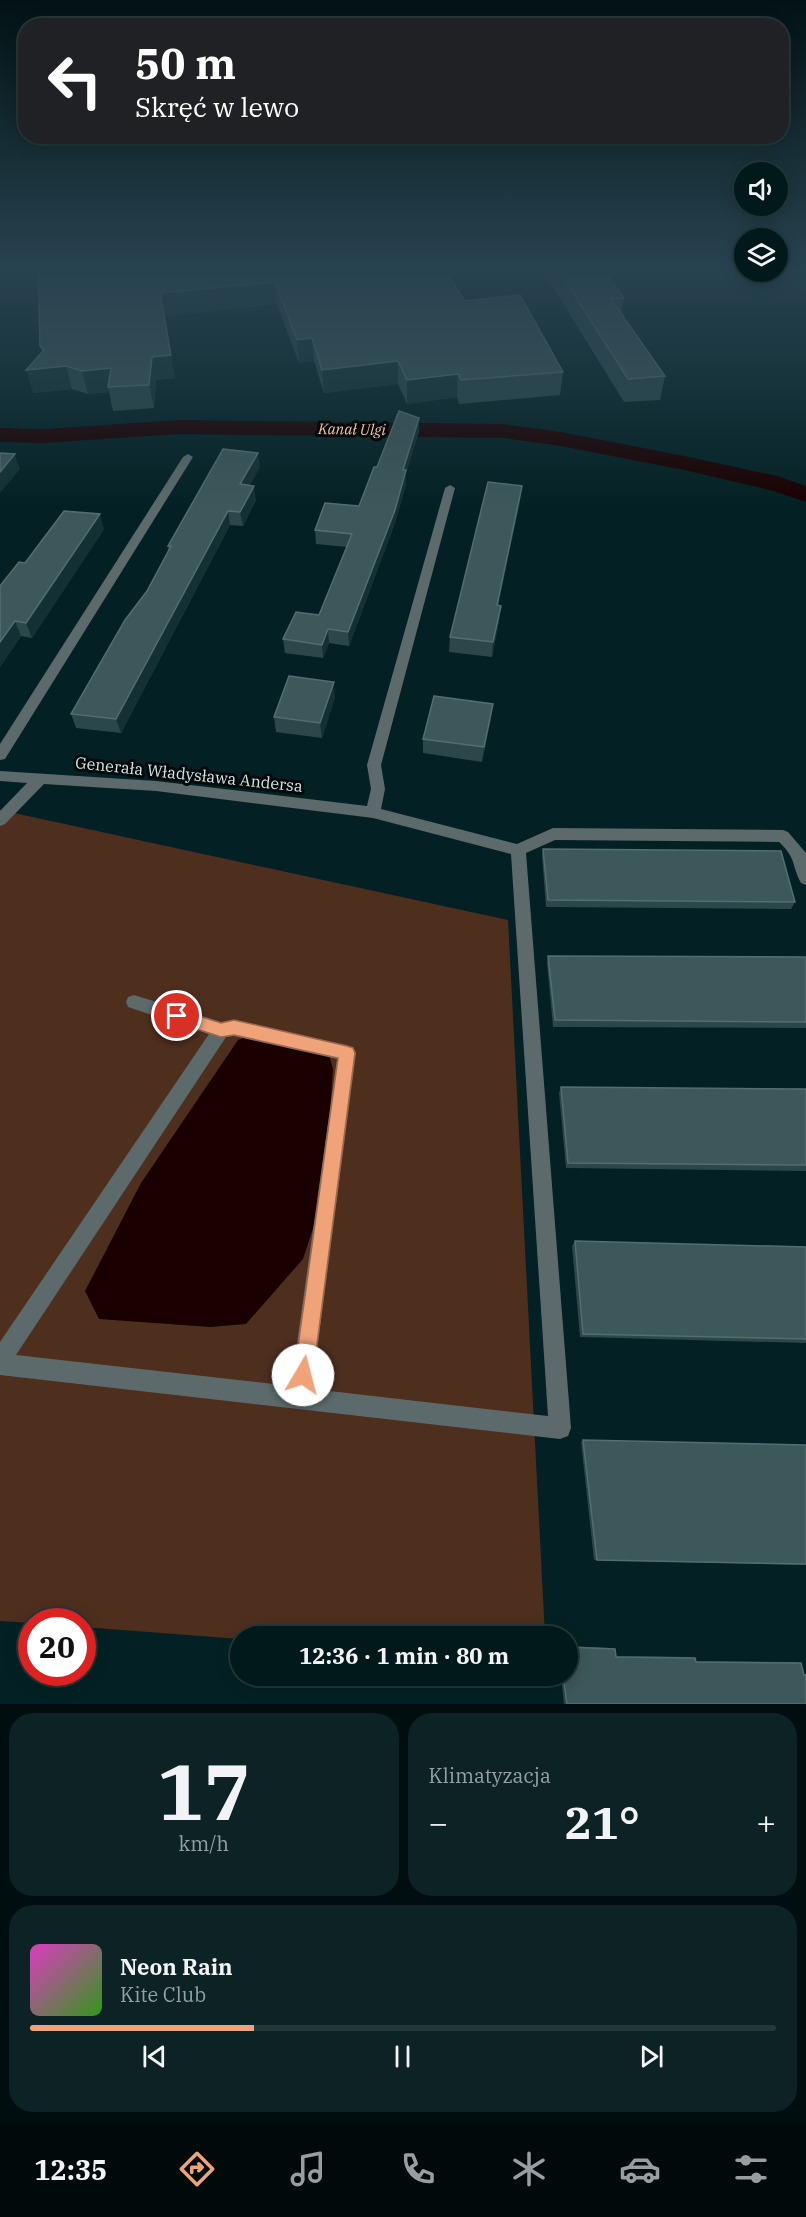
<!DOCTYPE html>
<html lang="pl">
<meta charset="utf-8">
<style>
:root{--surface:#02191b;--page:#0c2224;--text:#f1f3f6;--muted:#96a0a3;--line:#23383a;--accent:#f0a278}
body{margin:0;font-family:"IBM Plex Serif",serif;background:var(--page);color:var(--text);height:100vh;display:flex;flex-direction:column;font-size:22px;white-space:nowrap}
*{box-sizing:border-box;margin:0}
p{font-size:20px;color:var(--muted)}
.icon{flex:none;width:33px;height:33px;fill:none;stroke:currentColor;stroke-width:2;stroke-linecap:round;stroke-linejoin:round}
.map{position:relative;height:1704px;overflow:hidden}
.details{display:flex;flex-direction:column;gap:9px;padding:9px;background:#010e0f;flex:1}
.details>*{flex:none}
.top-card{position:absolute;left:18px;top:18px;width:771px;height:126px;border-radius:24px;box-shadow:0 3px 15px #0003,0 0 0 2px var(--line);background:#202124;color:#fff;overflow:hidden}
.tools{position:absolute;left:734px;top:162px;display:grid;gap:12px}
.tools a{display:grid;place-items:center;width:54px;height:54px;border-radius:50%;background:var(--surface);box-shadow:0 3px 15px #0003,0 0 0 2px var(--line);font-size:30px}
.speed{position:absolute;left:18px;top:1608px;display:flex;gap:12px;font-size:30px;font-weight:700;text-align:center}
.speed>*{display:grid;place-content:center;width:78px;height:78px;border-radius:50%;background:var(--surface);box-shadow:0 3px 15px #0003,0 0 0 2px var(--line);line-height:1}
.speed .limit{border:9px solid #d22;background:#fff;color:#111}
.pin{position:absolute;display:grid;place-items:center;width:51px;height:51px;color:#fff;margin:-26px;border:3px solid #fff;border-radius:50%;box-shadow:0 2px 6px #0007}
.me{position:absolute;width:66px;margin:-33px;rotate:8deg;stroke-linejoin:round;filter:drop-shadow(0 0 4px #0008)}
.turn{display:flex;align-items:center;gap:21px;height:126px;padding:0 18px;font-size:27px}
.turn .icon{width:78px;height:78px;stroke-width:2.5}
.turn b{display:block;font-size:42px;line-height:51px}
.big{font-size:45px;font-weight:700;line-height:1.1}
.details .card{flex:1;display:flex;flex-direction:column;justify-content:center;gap:9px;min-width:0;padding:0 21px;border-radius:24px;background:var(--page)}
.details .dial{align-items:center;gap:0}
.dial b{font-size:78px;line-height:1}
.song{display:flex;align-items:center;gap:18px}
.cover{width:72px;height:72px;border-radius:9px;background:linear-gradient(135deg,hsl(310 70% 55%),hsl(110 70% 35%))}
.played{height:6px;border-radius:3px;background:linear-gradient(90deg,var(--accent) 30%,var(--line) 30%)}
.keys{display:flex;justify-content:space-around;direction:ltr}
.heat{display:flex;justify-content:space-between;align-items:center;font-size:33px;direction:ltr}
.details .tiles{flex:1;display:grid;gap:9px;grid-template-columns:1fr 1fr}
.card:last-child{grid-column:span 2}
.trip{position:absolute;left:230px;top:1626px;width:348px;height:60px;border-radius:30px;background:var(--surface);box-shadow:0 3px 15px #0003,0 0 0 2px var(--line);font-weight:700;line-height:60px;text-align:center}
.tab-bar{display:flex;height:96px;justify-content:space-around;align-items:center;background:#010a0b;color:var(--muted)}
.tab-bar .icon{width:42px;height:42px}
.tab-bar .on{color:var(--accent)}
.tab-bar b{font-size:27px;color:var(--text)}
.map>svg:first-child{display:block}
.green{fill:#4e2f1e}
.water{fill:#1a0000}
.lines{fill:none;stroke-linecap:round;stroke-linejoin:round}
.canal{fill:#1a0000;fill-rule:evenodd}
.minor{fill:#5c6a6b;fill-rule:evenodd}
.wall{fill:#2b474a}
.shaded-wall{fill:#133134}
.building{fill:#3d585a;stroke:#546e70;stroke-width:1.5}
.route{fill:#f0a278;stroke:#9c694e;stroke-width:1.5}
.labels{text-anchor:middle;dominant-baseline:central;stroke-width:6;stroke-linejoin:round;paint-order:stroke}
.far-water-label{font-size:15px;font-style:italic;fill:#fabf9f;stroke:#01090a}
.street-label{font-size:16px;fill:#d3e4e5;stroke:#01090a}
</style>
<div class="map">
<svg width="806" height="1704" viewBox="0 0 806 1704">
<rect width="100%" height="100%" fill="#032124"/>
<path class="green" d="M0 810 508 920 545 1636H240V1639L83 1627 82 1622 31 1623 0 1621Z"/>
<path class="water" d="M255 1033 327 1047 333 1069 324 1195 303 1259 246 1324 210 1327 99 1319 85 1291 141 1183 238 1040Z"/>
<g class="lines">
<path class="canal" d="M179 420 503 424 561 432 684 456 777 476 806 486V502L770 490 684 470 561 446 503 438 179 434 44 443 0 442V428L44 429Z"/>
<path class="minor" d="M188 454 193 457 5 759 0 760V744L183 457Z
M450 485 455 488 381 765 385 789 381 809 517 844 553 828 783 830 788 832 806 853V885L801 883C791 864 797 859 779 842L555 840 526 853 571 1428 568 1436 560 1439 0 1375V1342L209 1034 128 1007 126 1002 128 997 134 995 221 1022 234 1020 353 1047 356 1053 312 1389 548 1416 511 854 373 818 156 791 44 784 5 824 0 826V811L27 783 0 781V771L156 781 367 806 371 789 367 765 445 488ZM234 1036 337 1059 291 1386 16 1355 226 1037Z"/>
</g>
<path class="wall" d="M34 271H446L465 301 563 372 560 395 459 404 457 397 407 404 398 384 324 393 314 361 299 363 277 304 164 316 175 378 156 380 154 408 113 411 109 392 88 394 72 389 33 393 42 353 40 346 38 275H35Z
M543 271H605L624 298 621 314 665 376 660 400 624 402Z
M419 418V431L406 473V484L395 523 349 646 329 643 323 658 285 653 283 639 319 615 347 547 316 544 315 530 359 506 377 467Z
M260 467 250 485 256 500 243 526 230 525 121 733 76 728 71 714 147 591 169 551 168 546Z
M520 501 498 606 499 621 492 657 449 652 450 637Z
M104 529 32 638 21 636 0 667 25 563Z
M335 697 322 738 276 732 274 717Z
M491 718 482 762 423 753V739Z
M543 849 795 902 791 909 546 907 542 856Z
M548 956 806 957V1028L553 1027 547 963Z
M561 1087 806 1089V1171L566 1168 559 1093Z
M575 1241 806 1247V1343L580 1337 572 1246Z
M583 1440 806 1445V1565L594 1560 581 1442Z
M567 1646 611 1648 615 1649 616 1656 690 1657 695 1658 696 1661 794 1662 801 1663 804 1674H806V1704H564L561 1676H567Z"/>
<path class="shaded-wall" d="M275 282 277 304 164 316 175 378 156 380 154 408 149 385 152 357 160 293Z
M312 338 314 361 299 363 297 340Z
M398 361V384L324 393 322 370Z
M66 366 72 389 33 393 26 370Z
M111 368 108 387 109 392 88 394 82 371Z
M458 374 457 397 407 404V380Z
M419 418V431L406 473V484L395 523 349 646 348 632Z
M258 453 260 467 243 498 240 484Z
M15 454 20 469 0 493V472Z
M254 486 256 500 243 526 240 512Z
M522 486 520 501 495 620 497 605Z
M228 511 230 525 121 733 116 719Z
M100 514 104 529 32 638 26 623Z
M501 606 499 621 492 657 493 642Z
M15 621 21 636 0 667V642Z
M328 629 329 643 323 658 322 645Z
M334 682 335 697 322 738 320 723Z
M493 704 491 718 482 762 484 747Z"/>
<path class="building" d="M38 271H446L465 301 520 295 563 372 461 380 458 374 407 380 398 361 322 370 312 338 297 340 275 282 160 293 171 355 152 357 149 385 108 387 111 368 82 371 66 366 26 370 44 350 40 346Z
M559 271H605L624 298 611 299 665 376 628 379Z
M399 411 419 418 403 470H406L395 510 348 632 328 629 322 645 283 639 296 612 319 615 352 534 315 530 325 503 359 506 374 467H377Z
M223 449 258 453 240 484 254 486 240 512 228 511 116 719 71 714 125 620 147 591 171 546H168Z
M0 453 15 454 0 472Z
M488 482 522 486 497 605 501 606 493 642 450 637Z
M64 511 100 514 26 623 15 621 0 642V586L19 562 25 563Z
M289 676 334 682 320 723 274 717Z
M434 696 493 704 484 747 423 739Z
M543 849 781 851 795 902 548 900Z
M548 956 806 957V1022L555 1020Z
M561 1087 806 1089V1165L568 1163Z
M575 1241 806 1247V1339L583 1334Z
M583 1440 806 1445V1564L597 1560Z
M567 1647 615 1649 616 1657 695 1658 696 1662 801 1663 804 1675H806V1704H567L563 1676H567Z"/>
<linearGradient id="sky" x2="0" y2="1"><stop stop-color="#021214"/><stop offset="0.53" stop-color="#284350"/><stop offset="1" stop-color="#284350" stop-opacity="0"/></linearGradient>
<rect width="806" height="509" fill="url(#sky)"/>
<path class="route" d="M177 1009 221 1023 234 1020 347 1046 353 1048 355 1053 313 1375 310 1382 303 1384 296 1382 294 1375 338 1058 234 1035 221 1037 172 1021 169 1016 172 1011Z"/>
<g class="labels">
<g class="far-water-label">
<text transform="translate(352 429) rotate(1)">Kanał Ulgi</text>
</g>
<g class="street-label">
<text transform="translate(189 774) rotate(6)">Generała Władysława Andersa</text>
</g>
</g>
</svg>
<div class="tools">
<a><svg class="icon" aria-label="sound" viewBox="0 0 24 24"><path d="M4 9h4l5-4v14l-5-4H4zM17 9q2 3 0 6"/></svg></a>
<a><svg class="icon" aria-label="layers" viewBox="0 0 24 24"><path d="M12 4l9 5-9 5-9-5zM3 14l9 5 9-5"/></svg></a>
</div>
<div class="speed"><div class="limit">20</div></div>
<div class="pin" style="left:177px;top:1016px;background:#d93025"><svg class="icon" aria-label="arrive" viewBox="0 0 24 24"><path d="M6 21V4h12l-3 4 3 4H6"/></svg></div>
<svg class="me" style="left:303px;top:1375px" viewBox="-20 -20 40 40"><circle r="19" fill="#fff"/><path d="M0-13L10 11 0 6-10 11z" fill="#f0a278"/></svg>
<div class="trip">12:36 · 1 min · 80 m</div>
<div class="top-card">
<div class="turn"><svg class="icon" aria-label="left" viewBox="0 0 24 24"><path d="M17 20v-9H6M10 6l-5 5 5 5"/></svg><div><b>50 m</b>Skręć w lewo</div></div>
</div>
</div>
<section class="details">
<div class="tiles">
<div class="card dial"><b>17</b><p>km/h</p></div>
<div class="card"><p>Klimatyzacja</p>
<div class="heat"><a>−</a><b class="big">21°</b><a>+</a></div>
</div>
<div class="card">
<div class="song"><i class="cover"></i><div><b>Neon Rain</b><p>Kite Club</p></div></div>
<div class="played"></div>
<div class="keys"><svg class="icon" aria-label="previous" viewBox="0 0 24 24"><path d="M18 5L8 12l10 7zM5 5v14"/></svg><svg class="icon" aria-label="pause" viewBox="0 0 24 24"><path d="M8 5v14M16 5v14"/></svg><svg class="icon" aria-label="next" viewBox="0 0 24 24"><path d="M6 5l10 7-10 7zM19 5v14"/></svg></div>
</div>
</div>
</section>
<nav class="tab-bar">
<b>12:35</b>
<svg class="icon on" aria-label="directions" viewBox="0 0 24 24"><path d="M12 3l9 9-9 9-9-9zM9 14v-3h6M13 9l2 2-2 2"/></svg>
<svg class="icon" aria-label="music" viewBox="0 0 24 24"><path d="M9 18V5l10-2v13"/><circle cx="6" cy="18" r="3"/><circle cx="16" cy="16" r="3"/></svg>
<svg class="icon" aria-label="phone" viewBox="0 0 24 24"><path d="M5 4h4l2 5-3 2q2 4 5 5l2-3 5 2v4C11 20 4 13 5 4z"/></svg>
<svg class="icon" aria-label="climate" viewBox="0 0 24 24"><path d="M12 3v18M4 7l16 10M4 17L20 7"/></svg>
<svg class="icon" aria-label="car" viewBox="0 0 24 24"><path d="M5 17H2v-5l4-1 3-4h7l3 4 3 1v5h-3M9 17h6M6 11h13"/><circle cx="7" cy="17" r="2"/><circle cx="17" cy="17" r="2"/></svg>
<svg class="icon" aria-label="filters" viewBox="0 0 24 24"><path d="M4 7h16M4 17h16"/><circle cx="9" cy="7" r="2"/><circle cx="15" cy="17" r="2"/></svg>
</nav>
